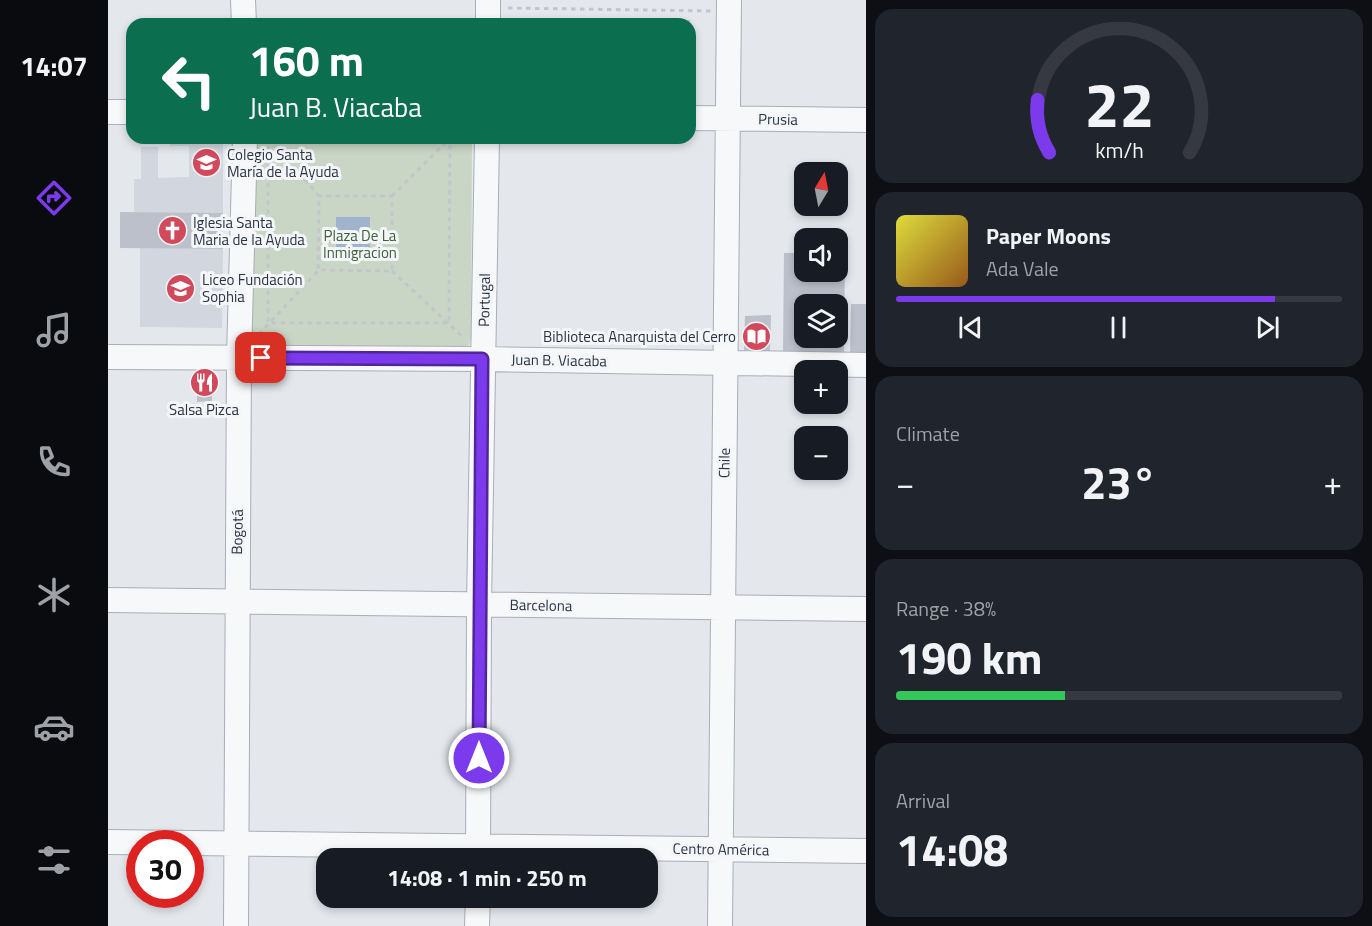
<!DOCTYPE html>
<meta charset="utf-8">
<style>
:root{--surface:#171b24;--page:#20242c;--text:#f1f3f6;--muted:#9ea1a6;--line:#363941;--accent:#7c3aed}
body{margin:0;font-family:"Titillium Web",sans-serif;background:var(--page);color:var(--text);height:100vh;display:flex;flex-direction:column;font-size:22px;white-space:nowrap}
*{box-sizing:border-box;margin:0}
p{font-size:20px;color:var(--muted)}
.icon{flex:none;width:33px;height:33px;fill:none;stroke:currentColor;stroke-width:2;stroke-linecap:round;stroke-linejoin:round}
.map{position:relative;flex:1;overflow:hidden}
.sheet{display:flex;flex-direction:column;gap:9px;padding:9px;background:#0d0f14;width:506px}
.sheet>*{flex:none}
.top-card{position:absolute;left:18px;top:18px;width:570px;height:126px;border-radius:18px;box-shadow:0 3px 9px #0003;background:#0b6e4f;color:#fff;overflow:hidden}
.needle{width:39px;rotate:10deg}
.fabs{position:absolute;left:686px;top:162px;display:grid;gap:12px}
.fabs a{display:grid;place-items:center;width:54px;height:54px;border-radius:12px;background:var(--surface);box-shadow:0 3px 9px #0003;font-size:30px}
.speed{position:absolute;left:18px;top:830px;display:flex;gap:12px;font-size:30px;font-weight:700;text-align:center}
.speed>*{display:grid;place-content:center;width:78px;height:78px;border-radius:50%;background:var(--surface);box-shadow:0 3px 9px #0003;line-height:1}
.speed .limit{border:9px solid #d22;background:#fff;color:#111}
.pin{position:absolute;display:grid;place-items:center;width:51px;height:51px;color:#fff;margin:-26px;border-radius:12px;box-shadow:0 3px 9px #0006}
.me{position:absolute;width:66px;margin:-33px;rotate:0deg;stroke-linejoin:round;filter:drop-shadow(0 0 4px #0008)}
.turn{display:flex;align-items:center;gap:21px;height:126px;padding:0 24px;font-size:27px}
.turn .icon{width:78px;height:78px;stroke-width:2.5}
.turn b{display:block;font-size:42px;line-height:51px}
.big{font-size:45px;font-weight:700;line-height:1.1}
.sheet .widget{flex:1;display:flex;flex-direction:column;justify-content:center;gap:9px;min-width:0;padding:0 21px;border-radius:18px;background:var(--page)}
.sheet .dial{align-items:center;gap:0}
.dial svg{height:156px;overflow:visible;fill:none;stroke:var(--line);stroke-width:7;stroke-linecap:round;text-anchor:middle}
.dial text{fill:var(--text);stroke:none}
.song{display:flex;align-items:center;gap:18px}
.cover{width:72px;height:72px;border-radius:9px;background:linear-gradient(135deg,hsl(60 70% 55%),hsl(30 70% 35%))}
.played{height:6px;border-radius:3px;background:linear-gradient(90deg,var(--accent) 85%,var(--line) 85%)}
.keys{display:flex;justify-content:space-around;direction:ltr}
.heat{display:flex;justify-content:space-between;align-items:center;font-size:33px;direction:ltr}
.charge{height:9px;border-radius:4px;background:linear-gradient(90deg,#34c759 38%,var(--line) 0)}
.trip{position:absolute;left:208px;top:848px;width:342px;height:60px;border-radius:18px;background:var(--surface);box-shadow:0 3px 9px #0003;font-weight:700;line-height:60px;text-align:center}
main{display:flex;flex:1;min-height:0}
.dock{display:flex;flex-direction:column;width:108px;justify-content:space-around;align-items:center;background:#090b0e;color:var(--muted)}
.dock .icon{width:42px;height:42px}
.dock .current{color:var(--accent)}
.dock b{font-size:27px;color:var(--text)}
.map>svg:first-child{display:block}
.built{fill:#d2d6de}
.green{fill:#c9d6c5}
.water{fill:#9fb4cc}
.building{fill:#bbc0ca;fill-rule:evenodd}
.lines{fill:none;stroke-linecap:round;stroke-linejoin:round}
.minor-casing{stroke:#a9aeb7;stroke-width:26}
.path{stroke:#c2c5cb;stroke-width:3;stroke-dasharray:4.5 4.5;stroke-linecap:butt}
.minor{stroke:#f7f8fa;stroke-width:24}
.route-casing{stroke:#51269a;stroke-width:15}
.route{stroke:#7c3aed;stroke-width:10}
.labels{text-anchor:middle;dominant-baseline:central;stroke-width:6;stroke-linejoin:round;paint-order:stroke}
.street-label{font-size:15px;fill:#2b3445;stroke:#f4f6f9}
.poi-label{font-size:15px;fill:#2b3445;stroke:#f4f6f9;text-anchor:start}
.park-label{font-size:15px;fill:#3f6138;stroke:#f4f6f9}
</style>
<main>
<nav class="dock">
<b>14:07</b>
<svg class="icon current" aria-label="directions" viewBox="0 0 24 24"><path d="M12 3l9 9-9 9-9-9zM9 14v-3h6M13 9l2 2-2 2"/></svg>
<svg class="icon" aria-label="music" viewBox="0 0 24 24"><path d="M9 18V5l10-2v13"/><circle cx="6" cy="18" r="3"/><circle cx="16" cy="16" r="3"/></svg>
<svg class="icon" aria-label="phone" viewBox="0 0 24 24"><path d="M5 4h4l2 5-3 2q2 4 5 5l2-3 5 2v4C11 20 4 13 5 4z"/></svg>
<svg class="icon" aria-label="climate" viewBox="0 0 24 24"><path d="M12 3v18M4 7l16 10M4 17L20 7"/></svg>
<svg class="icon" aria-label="car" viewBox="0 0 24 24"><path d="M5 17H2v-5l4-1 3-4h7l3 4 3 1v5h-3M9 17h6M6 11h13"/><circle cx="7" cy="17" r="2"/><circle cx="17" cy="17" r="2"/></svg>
<svg class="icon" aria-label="filters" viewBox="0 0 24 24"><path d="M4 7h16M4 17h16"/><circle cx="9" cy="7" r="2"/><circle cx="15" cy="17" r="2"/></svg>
</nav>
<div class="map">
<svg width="759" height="926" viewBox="0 0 759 926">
<rect width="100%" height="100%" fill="#e4e7ec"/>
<path class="built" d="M62 138H115V213H26V179H33V147H50V178L81 177V146H62Z
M32 248 115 249 114 328 32 327Z"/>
<path class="green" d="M145 138H364L363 337 361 345 352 348 153 347 145 343 140 334Z"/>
<path class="water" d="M228 217H262V252H228Z"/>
<path class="building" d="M439 18V24H415V19Z
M486 20H510V24H486Z
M558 20H582V24H558Z
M12 212 115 213V249L12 248Z
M676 253H696V272H729V254H737L736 354 675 353ZM696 304H729V338H696Z
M743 304H759V356H742Z
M663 315 662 351 636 350 637 316Z
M89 362H104V401L89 402Z"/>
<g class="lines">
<defs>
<path id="minor" d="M135 0 136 24
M380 0V24
M0 112H24
M582 118 759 120
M0 357 374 359 759 365
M0 600 759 609
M0 842 759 851
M370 858 371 605 379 138
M128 926 131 357 137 138
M369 926 370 897
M612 926 621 0"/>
</defs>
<use href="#minor" class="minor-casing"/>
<path class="path" d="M400 8 603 11
M160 138H342L341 323H160Z
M161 139 211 196 210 270 284 271V196H211
M284 196 341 139
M284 271 356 338
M151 334 210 271"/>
<use href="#minor" class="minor"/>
</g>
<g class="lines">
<defs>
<path id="route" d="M153 358 374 359 371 758"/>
</defs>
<use href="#route" class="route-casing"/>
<use href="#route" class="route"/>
</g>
<defs>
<symbol id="school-disc" viewBox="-11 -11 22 22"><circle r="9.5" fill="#d1495b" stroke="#f4f6f9"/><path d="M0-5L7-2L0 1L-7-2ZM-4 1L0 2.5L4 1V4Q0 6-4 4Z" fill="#fff"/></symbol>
<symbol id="church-disc" viewBox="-11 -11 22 22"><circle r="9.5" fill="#d1495b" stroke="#f4f6f9"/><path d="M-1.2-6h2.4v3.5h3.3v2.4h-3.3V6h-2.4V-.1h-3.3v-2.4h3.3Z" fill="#fff"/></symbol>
<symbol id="library-disc" viewBox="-11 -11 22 22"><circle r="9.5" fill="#d1495b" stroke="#f4f6f9"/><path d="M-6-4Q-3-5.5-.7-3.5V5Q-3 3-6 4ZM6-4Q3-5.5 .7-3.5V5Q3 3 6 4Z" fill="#fff"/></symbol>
<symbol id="restaurant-disc" viewBox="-11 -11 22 22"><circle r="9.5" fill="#d1495b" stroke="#f4f6f9"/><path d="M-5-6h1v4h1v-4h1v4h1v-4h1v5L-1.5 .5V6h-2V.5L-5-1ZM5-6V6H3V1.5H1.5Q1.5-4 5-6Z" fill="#fff"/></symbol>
</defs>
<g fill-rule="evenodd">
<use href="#school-disc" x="82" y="146" width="33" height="33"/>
<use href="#church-disc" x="48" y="214" width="33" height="33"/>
<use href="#school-disc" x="56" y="272" width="33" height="33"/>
<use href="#library-disc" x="632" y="320" width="33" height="33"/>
<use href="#restaurant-disc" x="80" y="366" width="33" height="33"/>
</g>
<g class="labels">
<g class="street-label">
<text transform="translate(670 119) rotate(1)">Prusia</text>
<text transform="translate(376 300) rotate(-89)">Portugal</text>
<text transform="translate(451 360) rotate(1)">Juan B. Viacaba</text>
<text transform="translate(616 463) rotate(-89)">Chile</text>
<text transform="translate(129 532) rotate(-89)">Bogotá</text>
<text transform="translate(433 605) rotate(1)">Barcelona</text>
<text transform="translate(613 849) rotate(1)">Centro América</text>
</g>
<g class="poi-label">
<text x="119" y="154">Colegio Santa<tspan x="119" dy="17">María de la Ayuda</tspan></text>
<text x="85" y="222">Iglesia Santa<tspan x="85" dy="17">Maria de la Ayuda</tspan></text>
<text x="94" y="279">Liceo Fundación<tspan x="94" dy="17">Sophia</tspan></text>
<text x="628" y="336" text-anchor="end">Biblioteca Anarquista del Cerro</text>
<text x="96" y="409" text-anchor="middle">Salsa Pizca</text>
</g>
<g class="park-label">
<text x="252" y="235">Plaza De La<tspan x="252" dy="17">Inmigracion</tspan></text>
</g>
</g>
</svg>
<div class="fabs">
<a><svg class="needle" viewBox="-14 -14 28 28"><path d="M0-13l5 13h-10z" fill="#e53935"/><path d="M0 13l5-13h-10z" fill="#9ea1a6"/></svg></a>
<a><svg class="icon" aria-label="sound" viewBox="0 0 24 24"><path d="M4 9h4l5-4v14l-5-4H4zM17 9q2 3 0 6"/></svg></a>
<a><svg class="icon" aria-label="layers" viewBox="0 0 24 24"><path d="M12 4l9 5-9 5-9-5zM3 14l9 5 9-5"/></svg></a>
<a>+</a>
<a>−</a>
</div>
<div class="speed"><div class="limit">30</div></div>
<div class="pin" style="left:153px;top:358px;background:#d93025"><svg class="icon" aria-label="arrive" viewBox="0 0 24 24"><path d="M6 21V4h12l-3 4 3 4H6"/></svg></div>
<svg class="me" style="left:371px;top:758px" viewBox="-20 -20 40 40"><circle r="17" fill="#7c3aed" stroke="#fff" stroke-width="3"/><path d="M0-11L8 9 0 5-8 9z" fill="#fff"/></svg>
<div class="trip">14:08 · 1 min · 250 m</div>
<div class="top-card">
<div class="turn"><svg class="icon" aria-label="left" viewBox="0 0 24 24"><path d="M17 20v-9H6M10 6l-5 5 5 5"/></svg><div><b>160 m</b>Juan B. Viacaba</div></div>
</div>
</div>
<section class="sheet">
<div class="widget dial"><svg viewBox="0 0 100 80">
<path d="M14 69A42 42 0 1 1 86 69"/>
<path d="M14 69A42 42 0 0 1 8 42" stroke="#7c3aed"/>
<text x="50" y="56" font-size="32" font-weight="700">22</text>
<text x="50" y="72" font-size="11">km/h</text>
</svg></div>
<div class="widget">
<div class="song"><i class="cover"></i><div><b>Paper Moons</b><p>Ada Vale</p></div></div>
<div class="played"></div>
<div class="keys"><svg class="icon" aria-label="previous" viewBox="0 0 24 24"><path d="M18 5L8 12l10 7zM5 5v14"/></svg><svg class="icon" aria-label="pause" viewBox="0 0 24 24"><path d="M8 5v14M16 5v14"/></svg><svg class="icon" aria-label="next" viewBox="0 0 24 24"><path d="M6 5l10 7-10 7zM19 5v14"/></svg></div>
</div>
<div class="widget"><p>Climate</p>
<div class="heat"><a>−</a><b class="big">23°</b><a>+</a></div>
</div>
<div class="widget"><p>Range · 38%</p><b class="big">190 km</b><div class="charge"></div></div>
<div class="widget"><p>Arrival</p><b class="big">14:08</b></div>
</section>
</main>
